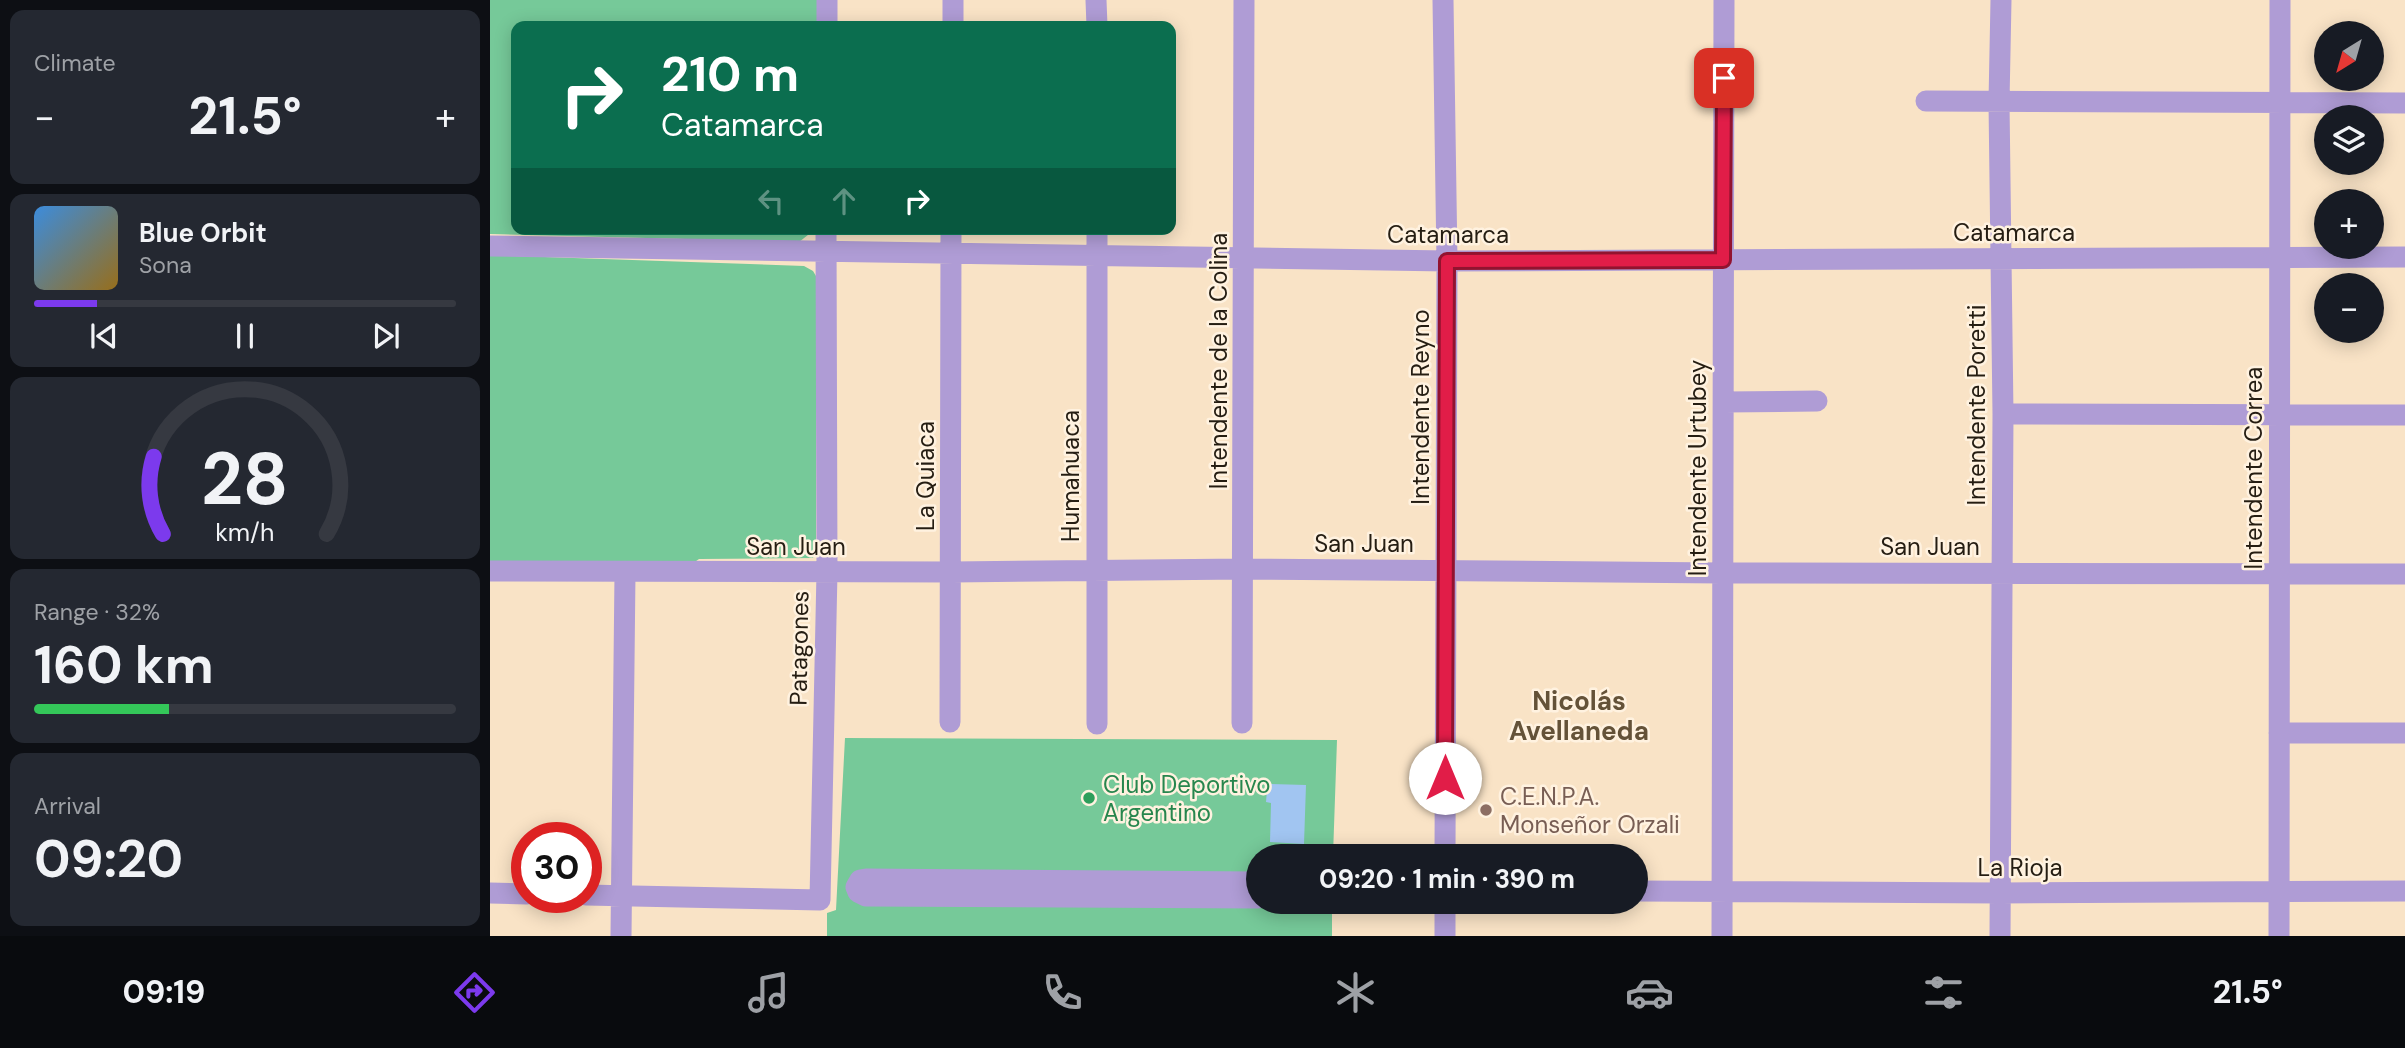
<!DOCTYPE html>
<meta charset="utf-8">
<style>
:root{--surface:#171b24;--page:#242831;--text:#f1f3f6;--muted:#9ea1a6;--line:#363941;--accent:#7c3aed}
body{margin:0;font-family:"DM Sans",sans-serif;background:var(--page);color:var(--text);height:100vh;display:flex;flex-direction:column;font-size:26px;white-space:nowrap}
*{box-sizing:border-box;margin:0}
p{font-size:23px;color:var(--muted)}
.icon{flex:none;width:38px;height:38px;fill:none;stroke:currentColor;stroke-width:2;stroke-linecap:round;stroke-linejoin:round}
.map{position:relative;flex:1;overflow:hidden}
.drawer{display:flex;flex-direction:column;gap:10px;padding:10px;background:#0d0f14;width:490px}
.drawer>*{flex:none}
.guide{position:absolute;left:21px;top:21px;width:665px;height:214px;border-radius:14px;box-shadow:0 4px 18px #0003;background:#0b6e4f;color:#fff;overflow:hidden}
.needle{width:46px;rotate:217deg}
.controls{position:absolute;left:1824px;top:21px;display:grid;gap:14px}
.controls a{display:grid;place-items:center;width:70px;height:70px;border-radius:50%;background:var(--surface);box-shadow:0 4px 18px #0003;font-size:35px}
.speed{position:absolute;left:21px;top:822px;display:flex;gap:14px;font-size:35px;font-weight:700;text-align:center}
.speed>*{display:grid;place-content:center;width:91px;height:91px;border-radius:50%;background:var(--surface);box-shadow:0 4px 18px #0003;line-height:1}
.speed .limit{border:10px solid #d22;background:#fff;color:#111}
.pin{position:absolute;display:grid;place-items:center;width:60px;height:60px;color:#fff;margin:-30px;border-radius:14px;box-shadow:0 4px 10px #0006}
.me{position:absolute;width:77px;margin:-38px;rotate:0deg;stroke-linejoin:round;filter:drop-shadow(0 0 5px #0008)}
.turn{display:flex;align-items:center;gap:24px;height:147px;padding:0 35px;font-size:32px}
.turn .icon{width:91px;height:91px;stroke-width:2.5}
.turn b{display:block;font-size:49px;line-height:60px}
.lanes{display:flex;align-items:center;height:66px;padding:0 35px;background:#0003;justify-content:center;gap:35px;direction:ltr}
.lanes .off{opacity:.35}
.big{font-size:52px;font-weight:700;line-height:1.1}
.drawer .card{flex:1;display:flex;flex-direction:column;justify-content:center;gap:10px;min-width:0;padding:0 24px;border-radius:14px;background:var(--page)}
.drawer .dial{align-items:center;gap:0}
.dial svg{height:182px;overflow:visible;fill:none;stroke:var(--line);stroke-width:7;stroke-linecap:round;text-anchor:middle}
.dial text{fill:var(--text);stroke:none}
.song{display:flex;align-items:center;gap:21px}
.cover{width:84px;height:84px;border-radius:10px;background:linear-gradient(135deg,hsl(210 70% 55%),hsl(40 70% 35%))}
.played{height:7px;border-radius:4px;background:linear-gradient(90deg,var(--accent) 15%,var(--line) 15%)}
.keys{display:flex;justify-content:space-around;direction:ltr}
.heat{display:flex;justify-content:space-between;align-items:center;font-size:38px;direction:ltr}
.charge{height:10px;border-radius:5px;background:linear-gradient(90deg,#34c759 32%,var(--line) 0)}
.trip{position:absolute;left:756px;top:844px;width:402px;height:70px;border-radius:35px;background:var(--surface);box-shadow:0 4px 18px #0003;font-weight:700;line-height:70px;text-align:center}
.tab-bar{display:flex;height:112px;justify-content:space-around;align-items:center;background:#090b0e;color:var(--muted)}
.tab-bar .icon{width:49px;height:49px}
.tab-bar .active{color:var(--accent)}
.tab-bar b{font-size:32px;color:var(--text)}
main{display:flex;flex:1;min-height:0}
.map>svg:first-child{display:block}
.green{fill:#76c999}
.water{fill:#a1c5f1}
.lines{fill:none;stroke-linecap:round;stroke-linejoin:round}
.minor{stroke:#af9cd5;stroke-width:21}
.route-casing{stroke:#92132f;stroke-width:18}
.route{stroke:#e11d48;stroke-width:12}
.leisure-dot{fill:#2e9e5b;stroke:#fff2e0;stroke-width:2.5}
.education-dot{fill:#8d6e63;stroke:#fff2e0;stroke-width:2.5}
.labels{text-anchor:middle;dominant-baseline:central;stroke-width:5;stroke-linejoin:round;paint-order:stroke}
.street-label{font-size:24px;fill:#251d12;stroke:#fff2e0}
.leisure-label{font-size:24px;fill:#27864d;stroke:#fff2e0;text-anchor:start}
.education-label{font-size:24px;fill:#785e54;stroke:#fff2e0;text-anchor:start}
.neighbourhood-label{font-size:26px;font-weight:bold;fill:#645238;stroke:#fff2e0}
</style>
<main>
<section class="drawer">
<div class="card"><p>Climate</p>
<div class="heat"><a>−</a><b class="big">21.5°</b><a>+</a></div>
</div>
<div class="card">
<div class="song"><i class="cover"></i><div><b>Blue Orbit</b><p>Sona</p></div></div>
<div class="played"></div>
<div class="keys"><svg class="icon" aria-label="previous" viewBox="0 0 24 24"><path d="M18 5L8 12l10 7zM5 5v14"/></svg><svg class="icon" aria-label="pause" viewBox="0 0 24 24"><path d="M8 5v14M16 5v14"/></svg><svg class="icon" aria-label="next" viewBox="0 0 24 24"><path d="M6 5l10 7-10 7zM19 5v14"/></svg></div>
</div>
<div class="card dial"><svg viewBox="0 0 100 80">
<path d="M14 69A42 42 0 1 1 86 69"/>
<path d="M14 69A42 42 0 0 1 10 35" stroke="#7c3aed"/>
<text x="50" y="56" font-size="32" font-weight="700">28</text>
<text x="50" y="72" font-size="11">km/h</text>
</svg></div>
<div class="card"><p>Range · 32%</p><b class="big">160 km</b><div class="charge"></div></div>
<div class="card"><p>Arrival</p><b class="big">09:20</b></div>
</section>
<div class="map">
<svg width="1915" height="936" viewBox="0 0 1915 936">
<rect width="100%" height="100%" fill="#f9e3c6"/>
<path class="green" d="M0 0H328V26H26V229H324L323 231 309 242 0 234Z
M0 255 314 266 323 271 326 276V550L323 558 209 559 199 566 0 561Z
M355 738 847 740 843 856H768V901H842V936H337V913L346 910Z"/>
<path class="water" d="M781 784 816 785 814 844 780 842 781 803 776 802 777 790H781Z"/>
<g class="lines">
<path class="minor" d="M606 0 607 26
M953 0 957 261 955 856
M337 26V0
M463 26V0
M1436 101 1915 103
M607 229V724
M0 246 957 261 1915 257
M1234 402 1327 401
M1513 414 1915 415
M0 571 462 572 754 569 1232 573 1915 574
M460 722 461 229
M752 723 754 0
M1789 733H1915
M768 882 376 879 370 880 366 887 368 892 376 896 768 898
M1146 891 1510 893 1915 891
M0 893 37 894
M96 895 330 900 337 572 336 229
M955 901V936
M131 936 135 573
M1232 936 1234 0
M1510 936 1513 414 1509 102 1511 0
M1789 936 1790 0"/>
</g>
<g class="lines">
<defs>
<path id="route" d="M955 778 957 261 1233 260 1234 78"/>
</defs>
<use href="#route" class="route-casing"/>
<use href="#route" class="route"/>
</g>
<circle class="leisure-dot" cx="599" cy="798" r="7"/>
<circle class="education-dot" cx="996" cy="810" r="7"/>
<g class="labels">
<g class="street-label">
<text x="1524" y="232">Catamarca</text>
<text x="958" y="234">Catamarca</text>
<text transform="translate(728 361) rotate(-90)">Intendente de la Colina</text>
<text transform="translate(1486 405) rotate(-90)">Intendente Poretti</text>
<text transform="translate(930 407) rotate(-90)">Intendente Reyno</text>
<text transform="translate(1207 468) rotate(-90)">Intendente Urtubey</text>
<text transform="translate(1763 468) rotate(-90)">Intendente Correa</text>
<text transform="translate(435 476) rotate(-90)">La Quiaca</text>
<text transform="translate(580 476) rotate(-90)">Humahuaca</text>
<text x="874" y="543">San Juan</text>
<text x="306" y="546">San Juan</text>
<text x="1440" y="546">San Juan</text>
<text transform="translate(309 648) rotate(-89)">Patagones</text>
<text x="1530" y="867">La Rioja</text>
</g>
<g class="leisure-label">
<text x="613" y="784">Club Deportivo<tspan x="613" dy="28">Argentino</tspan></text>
</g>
<g class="education-label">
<text x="1010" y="796">C.E.N.P.A.<tspan x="1010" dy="28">Monseñor Orzali</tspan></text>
</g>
<g class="neighbourhood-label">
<text x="1089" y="701">Nicolás<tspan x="1089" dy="30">Avellaneda</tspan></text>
</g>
</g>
</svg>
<div class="controls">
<a><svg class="needle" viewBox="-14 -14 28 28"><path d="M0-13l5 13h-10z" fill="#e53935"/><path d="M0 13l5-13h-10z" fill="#9ea1a6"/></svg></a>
<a><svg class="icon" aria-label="layers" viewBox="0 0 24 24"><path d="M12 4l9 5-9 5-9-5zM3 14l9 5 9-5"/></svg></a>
<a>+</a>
<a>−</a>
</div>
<div class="speed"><div class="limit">30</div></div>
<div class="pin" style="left:1234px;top:78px;background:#d93025"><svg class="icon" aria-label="arrive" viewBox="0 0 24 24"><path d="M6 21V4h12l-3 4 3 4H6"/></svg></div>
<svg class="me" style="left:955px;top:778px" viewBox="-20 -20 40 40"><circle r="19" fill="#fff"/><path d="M0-13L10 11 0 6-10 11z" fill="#e11d48"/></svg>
<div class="trip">09:20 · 1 min · 390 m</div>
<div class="guide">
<div class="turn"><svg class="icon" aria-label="right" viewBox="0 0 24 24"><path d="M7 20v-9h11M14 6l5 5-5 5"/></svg><div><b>210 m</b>Catamarca</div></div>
<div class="lanes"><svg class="icon off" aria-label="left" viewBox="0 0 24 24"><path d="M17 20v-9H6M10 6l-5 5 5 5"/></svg><svg class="icon off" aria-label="ahead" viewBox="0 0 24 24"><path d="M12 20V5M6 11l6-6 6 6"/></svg><svg class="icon" aria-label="right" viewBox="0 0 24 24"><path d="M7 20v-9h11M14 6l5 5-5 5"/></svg></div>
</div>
</div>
</main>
<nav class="tab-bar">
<b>09:19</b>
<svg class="icon active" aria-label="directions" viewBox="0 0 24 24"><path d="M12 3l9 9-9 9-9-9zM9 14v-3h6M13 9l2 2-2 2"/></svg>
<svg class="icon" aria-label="music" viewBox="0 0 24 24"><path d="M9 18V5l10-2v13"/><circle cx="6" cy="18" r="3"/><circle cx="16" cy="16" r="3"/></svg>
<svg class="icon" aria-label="phone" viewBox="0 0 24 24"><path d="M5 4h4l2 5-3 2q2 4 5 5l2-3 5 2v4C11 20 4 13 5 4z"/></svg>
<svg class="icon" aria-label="climate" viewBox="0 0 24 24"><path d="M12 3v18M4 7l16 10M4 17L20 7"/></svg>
<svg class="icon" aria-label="car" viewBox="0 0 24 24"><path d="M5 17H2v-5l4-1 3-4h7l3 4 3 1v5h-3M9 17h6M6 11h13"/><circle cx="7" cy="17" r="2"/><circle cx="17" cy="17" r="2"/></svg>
<svg class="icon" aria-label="filters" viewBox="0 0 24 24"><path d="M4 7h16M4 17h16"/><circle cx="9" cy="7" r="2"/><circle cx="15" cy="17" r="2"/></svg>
<b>21.5°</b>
</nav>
